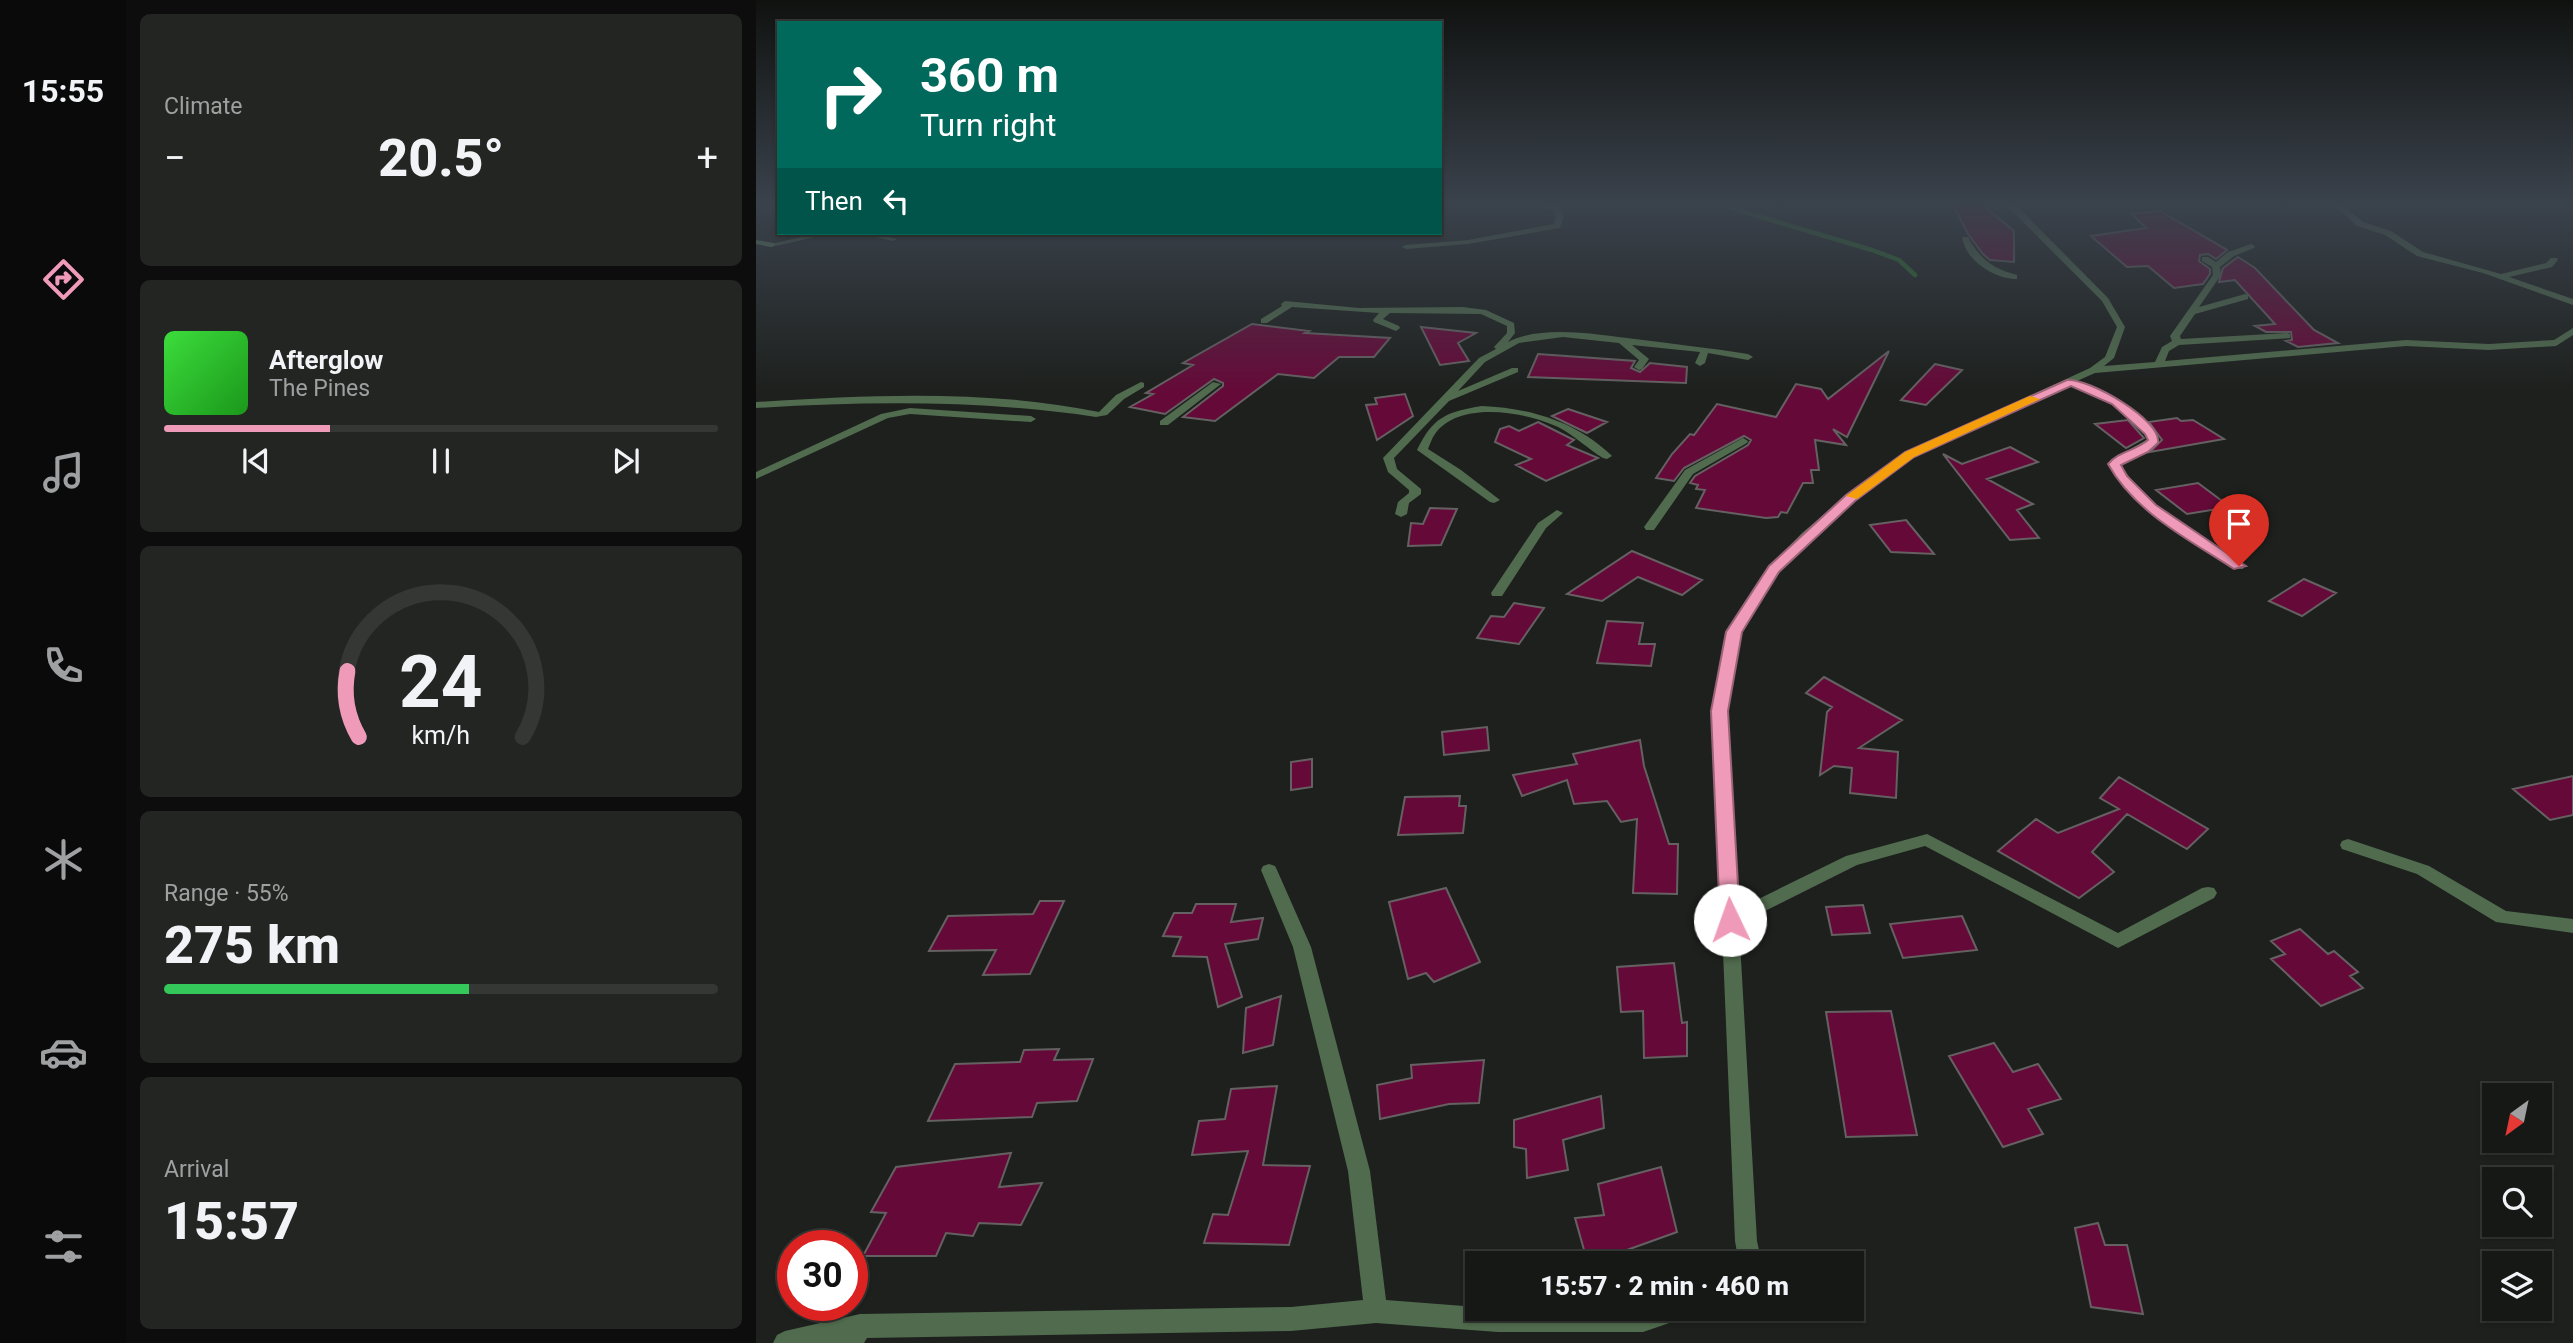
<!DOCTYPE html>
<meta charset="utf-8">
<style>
:root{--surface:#161816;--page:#232523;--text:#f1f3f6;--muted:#9ea0a1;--line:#353735;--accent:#ef9ab8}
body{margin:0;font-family:Roboto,sans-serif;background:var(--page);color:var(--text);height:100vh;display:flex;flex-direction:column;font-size:26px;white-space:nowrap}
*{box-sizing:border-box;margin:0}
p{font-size:23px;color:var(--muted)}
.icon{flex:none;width:38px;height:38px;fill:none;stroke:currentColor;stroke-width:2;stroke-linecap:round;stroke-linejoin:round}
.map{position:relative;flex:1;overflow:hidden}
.drawer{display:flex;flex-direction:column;gap:14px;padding:14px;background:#0c0d0c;width:630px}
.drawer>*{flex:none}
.hud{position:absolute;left:21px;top:21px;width:665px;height:214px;border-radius:0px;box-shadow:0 2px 5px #0004,0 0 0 2px var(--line);background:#00695c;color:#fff;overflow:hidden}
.needle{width:46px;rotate:213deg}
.buttons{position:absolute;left:1726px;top:1083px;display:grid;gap:14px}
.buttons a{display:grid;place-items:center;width:70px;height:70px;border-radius:0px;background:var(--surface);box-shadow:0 2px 5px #0004,0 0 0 2px var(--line);font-size:35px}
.speed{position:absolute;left:21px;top:1230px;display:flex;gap:14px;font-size:35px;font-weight:700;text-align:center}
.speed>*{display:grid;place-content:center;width:91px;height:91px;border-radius:50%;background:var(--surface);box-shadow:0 2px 5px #0004,0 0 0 2px var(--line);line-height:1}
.speed .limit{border:10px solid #d22;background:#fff;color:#111}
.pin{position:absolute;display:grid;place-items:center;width:60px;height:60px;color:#fff;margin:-72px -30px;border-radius:50% 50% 50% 0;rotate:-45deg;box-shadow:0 0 7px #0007}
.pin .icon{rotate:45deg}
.me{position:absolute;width:77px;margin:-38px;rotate:357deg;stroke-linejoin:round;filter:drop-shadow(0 0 5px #0008)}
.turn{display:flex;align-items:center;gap:24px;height:147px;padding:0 28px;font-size:32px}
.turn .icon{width:91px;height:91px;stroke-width:2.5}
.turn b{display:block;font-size:49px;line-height:60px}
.then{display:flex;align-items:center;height:66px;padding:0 28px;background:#0003;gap:14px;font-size:26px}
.big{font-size:52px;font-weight:800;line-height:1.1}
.drawer .widget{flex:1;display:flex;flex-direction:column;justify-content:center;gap:10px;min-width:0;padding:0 24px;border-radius:10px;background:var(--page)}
.drawer .dial{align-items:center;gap:0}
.dial svg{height:182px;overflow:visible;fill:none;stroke:var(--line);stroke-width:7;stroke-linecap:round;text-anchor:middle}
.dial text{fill:var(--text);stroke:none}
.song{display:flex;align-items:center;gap:21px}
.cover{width:84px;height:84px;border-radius:10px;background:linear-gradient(135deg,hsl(120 70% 55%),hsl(120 70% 35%))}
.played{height:7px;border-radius:4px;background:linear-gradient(90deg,var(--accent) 30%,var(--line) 30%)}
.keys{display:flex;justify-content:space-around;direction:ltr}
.heat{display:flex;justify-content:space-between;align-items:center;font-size:38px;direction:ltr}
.charge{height:10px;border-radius:5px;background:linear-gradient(90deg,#34c759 55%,var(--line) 0)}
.trip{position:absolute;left:709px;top:1251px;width:399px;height:70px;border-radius:0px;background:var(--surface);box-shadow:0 2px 5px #0004,0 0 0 2px var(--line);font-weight:800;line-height:70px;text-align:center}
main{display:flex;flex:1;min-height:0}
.tab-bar{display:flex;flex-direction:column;width:126px;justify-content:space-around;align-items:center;background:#090a09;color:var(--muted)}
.tab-bar .icon{width:49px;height:49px}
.tab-bar .selected{color:var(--accent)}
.tab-bar b{font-size:32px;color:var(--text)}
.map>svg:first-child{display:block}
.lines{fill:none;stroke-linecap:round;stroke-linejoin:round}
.stream{stroke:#2c722a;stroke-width:4.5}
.building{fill:#650a38;stroke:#656061;stroke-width:2}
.street{fill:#506b4d;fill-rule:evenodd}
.secondary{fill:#6a9766;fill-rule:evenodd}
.route{fill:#ef9ab8;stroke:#9b6478;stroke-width:2}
.slow{fill:#f59e0b}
</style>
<main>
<nav class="tab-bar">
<b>15:55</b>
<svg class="icon selected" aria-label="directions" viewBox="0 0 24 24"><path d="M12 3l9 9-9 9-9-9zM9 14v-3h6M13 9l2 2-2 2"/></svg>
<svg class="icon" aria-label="music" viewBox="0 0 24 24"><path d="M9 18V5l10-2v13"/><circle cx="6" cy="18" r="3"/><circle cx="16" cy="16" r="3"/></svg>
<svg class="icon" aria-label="phone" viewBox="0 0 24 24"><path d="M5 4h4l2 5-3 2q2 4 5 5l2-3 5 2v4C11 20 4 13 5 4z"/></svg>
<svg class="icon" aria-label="climate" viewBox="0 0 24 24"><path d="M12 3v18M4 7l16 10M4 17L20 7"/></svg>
<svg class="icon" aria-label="car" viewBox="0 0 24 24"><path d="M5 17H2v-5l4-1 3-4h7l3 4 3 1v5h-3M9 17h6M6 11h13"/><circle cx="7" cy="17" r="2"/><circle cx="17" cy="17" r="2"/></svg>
<svg class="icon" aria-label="filters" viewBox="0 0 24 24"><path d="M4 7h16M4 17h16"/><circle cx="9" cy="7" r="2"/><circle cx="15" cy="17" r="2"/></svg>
</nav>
<section class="drawer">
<div class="widget"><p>Climate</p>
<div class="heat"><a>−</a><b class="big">20.5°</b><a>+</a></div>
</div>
<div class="widget">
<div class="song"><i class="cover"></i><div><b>Afterglow</b><p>The Pines</p></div></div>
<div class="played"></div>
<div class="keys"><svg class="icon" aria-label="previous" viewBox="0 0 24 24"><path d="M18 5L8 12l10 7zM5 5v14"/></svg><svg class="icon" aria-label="pause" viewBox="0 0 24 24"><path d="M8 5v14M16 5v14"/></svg><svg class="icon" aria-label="next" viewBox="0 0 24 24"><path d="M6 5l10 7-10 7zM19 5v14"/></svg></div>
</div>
<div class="widget dial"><svg viewBox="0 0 100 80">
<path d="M14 69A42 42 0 1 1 86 69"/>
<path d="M14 69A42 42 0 0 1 9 40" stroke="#ef9ab8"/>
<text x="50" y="56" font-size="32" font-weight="700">24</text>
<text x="50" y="72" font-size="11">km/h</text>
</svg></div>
<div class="widget"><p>Range · 55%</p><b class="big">275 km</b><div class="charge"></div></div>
<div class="widget"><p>Arrival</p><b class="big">15:57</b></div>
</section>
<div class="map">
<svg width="1817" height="1343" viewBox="0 0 1817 1343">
<rect width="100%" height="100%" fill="#1d201d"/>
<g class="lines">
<path class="stream" d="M958 203 1116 250 1143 260 1159 275"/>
</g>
<path class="building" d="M1196 203H1224L1258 231V262L1234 260 1227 254 1212 234Z
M1404 211 1471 250 1460 259 1452 254 1444 255 1443 261 1454 269V274L1447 284 1418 288 1392 266 1371 267 1335 236 1390 228 1376 214Z
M1482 257 1499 268 1558 330 1582 343 1542 347 1530 341 1536 340 1535 332H1510L1499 326 1519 324 1479 280 1463 282 1467 268Z
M496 324 553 331 549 333 634 338 618 357H583L558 378 522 374 459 421 427 417 467 386V383L458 379 409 414 374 407 397 394 390 393 437 365 427 363Z
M665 327 720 333 702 343 713 361 684 365Z
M1133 351 1091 437 1077 429 1090 445 1059 440 1063 470H1055L1057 483H1047L1031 513 1025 512 1022 517 1010 518 940 508 949 490 940 489 942 485 934 483 939 476 992 445 995 440 988 436 928 468 918 481 900 478 916 454 934 434 938 435 961 404 1020 417 1040 384 1065 389 1072 399Z
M782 354 879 361 875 368 884 372 894 363 931 367 930 383 772 377Z
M1179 364 1206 370 1170 405 1145 400Z
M649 394 657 416 621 440 610 405 621 404 619 398Z
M812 409 851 422 831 433 796 416Z
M1421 418 1425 421 1437 420 1468 439 1394 452 1406 440 1393 422Z
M1372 420 1388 438 1370 448 1339 424Z
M782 422 818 440 811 445 842 458 790 481 760 465 775 459 739 442 744 429 753 426 763 431Z
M1254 447 1282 462 1231 479 1277 504 1261 510 1283 538 1254 540 1187 454 1206 464Z
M1442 483 1474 507 1431 514 1400 490Z
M674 508 701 509 685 545 652 546 655 523 667 524Z
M1150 520 1178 554 1135 552 1114 525Z
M876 551 946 580 926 595 882 577 846 601 811 594Z
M1548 579 1580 593 1546 616 1513 601Z
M758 603 788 608 763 644 721 638 735 616 748 617Z
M851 621 887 623 883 644H899L895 666 841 663Z
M1068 677 1146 720 1103 748 1142 752 1140 798 1094 793 1096 768 1078 766 1064 775 1071 712 1076 707 1050 693Z
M731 727 733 750 688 755 686 732Z
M884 740 888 766 913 844H922L921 894 877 893 881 819 865 822 851 801 818 804 811 780 766 796 757 775 821 764 817 754Z
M556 759V787L535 790V762Z
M1817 776V815L1794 820 1757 789Z
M1363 777 1452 829 1431 849 1371 814 1336 852 1358 872 1323 898 1242 851 1280 819 1302 833 1363 809 1344 798Z
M704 796 703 806H710L707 833 642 835 649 797Z
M690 888 724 962 678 982 670 973 652 979 633 902Z
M284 901H308L274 974 227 975 240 950 173 951 192 916 277 914Z
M440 904H480L475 922 507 918 502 939 469 944 486 997 462 1007 451 957 417 956 425 937 407 936 418 913H436Z
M1107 905 1114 933 1076 935 1070 907Z
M1206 916 1221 950 1147 958 1134 924Z
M1544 929 1572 954 1578 951 1602 972 1594 976 1607 988 1565 1006 1515 959 1529 954 1515 941Z
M918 963 926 1023 931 1022V1056L888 1058 887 1011 865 1012 861 967Z
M525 996 517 1045 487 1053 490 1008Z
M1135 1011 1161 1135 1090 1137 1070 1012Z
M1238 1043 1257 1072 1282 1064 1305 1099 1272 1109 1287 1134 1247 1147 1193 1056Z
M303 1049 298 1060 337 1059 321 1101 281 1103 276 1117 172 1121 199 1064 264 1062 268 1050Z
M728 1060 723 1103 693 1104 624 1119 621 1085 656 1078 655 1065Z
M521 1086 507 1165 554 1166 533 1245 448 1243 457 1214 472 1215 492 1151 436 1155 443 1121 469 1119 475 1089Z
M845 1096 848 1128 807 1140 812 1170 771 1178 770 1149 758 1147V1120Z
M255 1153 243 1187 286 1183 265 1225 223 1223 217 1236 190 1233 180 1256H107L130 1213 115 1212 140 1167Z
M905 1167 921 1232 832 1264 819 1218 848 1215 842 1184Z
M1342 1223 1349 1245H1371L1387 1314 1335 1307 1319 1228Z"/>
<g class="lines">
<path class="street" d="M772 203 795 206 794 203H800L808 216 804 228 712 244 650 249 646 247 650 245 712 240 798 224 800 216 798 211Z
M1245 203H1253L1263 208 1352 298 1369 327 1358 358 1348 366 1399 362 1406 347 1416 341 1414 336 1457 275 1456 267 1446 261V257H1452L1460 262 1472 252 1495 244 1499 246 1498 248 1478 256 1464 267 1465 275 1443 307 1489 294 1492 295V299L1439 314 1424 336 1425 339 1531 333 1534 334V338L1423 345 1413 351 1409 361 1650 340 1733 344 1798 340 1817 328V335L1800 346 1733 350 1650 346 1339 373 1321 381C1354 393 1384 409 1403 440L1392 450 1365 465C1394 510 1442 535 1487 563L1489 566 1487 569H1479C1431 539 1384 513 1354 464L1364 455 1392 439C1375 411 1343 396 1313 385L1157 457 1098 500 1054 539 1023 571 985 632 971 711 982 909 1090 856 1171 834 1362 933 1446 888 1452 887 1458 888 1461 893 1458 898 1362 948 1169 846 1101 865 983 924 1001 1241 1006 1264H983L979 1241 957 711 971 632 1014 566 1046 533 1090 496 1149 453 1334 368 1349 357 1361 327 1346 301 1257 212Z
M1576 203H1584L1607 222 1635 231 1667 252 1745 274 1790 263 1795 258H1801L1802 260 1796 267 1753 277 1817 299V305L1727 273 1661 256 1629 235 1601 226Z
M63 233H77L15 247 11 245Z
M101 233H116L141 239 137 241Z
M1206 237H1212C1224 259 1237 269 1261 275V279C1238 279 1209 260 1206 237Z
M529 301 603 308 707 307 730 310 758 323 759 333 752 342C786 324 844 335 879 339 917 344 955 348 992 354L997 357 992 360 952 353 949 363 944 366 939 363 944 352 876 345 893 359 886 369 883 370 878 367 883 360 863 343 807 337 763 343 729 362 702 391 756 368H762V372L693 401 638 458 641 469 665 489V494L653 503 651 514 645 517 639 514 642 502 653 493V490L632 472 627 458 723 358 740 349 738 347 751 333V326L725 314 634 313 627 319 643 326 644 328 640 331 618 322 617 320 623 313 536 307 511 323H505V319L526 306 525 304Z
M385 382 388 383V387L368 399 351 415 340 417C227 400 114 401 0 408V402C113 395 231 389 343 412L360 395Z
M457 382 465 384 412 425H404V421Z
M726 406C775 408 821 422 856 456L851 459 847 458C832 449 818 435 802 427 770 412 703 400 679 434 676 438 674 444 672 449L705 470 744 500 738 503 734 502 661 450C677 417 690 412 726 406Z
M154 408 275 416 280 419 275 422 154 414 132 418 0 479V472L125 414Z
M987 438 992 441 991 443 937 474 898 530H890L888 527 929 470Z
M801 510 807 513 790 528 746 596H736L735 593 782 523Z
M1592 839 1673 866 1750 911 1817 919V933L1740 922 1661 874 1586 849 1584 845 1586 841Z
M513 864 519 866 521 870 555 947 614 1171 630 1300 721 1307V1309H935L931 1317 887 1332H742L620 1323 535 1331 111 1338 108 1343H17L21 1335 29 1331 104 1314 535 1307 607 1300 592 1171 537 947 505 870 507 866Z"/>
<path class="secondary" d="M0 240 18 243 19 245 15 247 0 244Z"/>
</g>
<linearGradient id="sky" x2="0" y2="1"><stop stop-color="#101210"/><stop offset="0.52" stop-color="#3a424c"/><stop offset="1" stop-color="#3a424c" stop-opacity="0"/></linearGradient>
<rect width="1817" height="391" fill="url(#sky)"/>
<path class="route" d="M1311 380C1333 378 1406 420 1402 443L1392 452 1365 465 1371 476 1400 505 1490 566 1478 569C1434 540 1379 513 1352 464 1363 451 1379 451 1392 440L1389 434 1356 404 1315 386 1158 457 1099 501 1023 572 986 632 972 711 984 920 982 926H967L964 920 955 711 970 632 1013 566 1090 495 1149 452Z"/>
<path class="slow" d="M1274 396 1284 399 1158 457 1101 499 1090 496 1149 452Z"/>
</svg>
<div class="buttons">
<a><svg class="needle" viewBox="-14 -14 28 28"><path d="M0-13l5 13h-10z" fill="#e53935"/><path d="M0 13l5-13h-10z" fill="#9ea0a1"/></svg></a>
<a><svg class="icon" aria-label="search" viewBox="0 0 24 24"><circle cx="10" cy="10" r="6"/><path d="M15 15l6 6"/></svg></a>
<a><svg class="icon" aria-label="layers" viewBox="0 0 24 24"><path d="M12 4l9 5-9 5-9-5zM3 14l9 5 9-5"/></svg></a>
</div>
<div class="speed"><div class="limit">30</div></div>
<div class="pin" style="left:1483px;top:566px;background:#d93025"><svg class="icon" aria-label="arrive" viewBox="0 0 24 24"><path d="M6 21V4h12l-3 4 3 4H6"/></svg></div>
<svg class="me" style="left:974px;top:920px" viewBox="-20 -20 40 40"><circle r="19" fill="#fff"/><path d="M0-13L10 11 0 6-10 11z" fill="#ef9ab8"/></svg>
<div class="trip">15:57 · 2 min · 460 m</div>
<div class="hud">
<div class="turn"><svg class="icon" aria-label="right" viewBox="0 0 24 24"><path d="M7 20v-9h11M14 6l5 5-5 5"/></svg><div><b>360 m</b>Turn right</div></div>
<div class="then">Then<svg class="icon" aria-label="left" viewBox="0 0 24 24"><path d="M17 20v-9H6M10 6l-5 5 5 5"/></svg></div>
</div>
</div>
</main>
